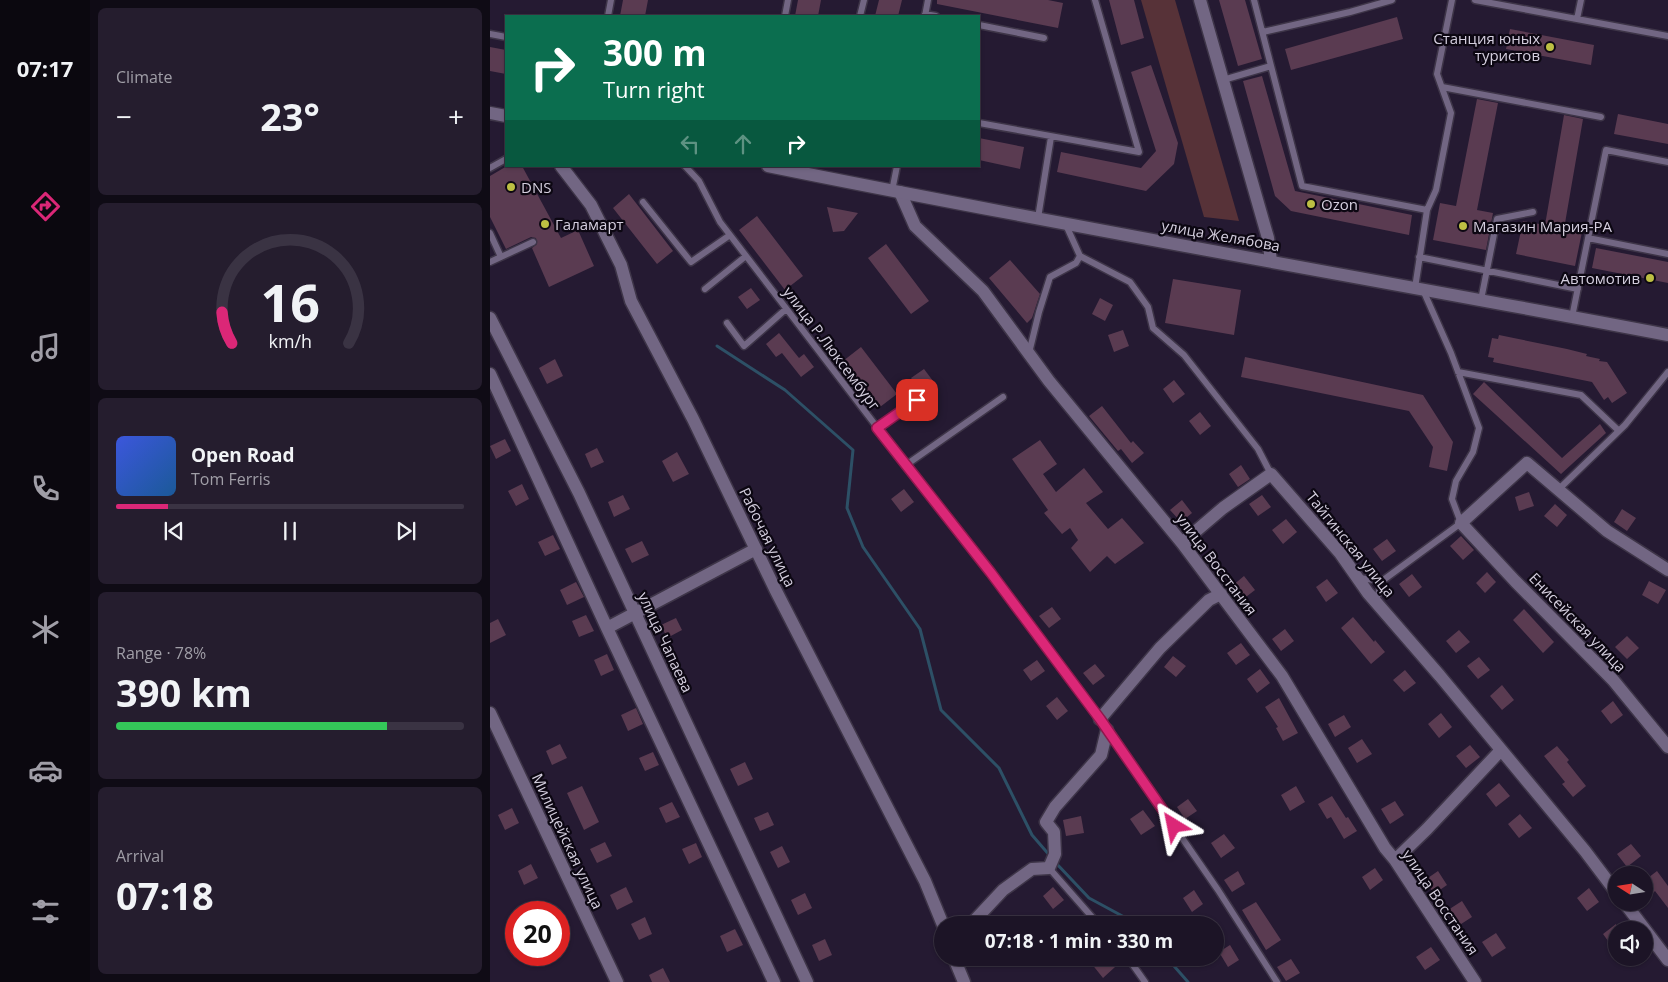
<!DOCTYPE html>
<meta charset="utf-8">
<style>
:root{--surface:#1c1426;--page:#251d2e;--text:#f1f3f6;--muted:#a09ea7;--line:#3a3343;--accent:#db2777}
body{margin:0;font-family:"Open Sans",sans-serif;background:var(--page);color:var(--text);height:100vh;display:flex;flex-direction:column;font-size:19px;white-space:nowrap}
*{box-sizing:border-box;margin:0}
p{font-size:16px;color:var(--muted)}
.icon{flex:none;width:28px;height:28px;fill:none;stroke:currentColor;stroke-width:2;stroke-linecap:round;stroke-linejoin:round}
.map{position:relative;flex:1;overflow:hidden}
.side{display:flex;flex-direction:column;gap:8px;padding:8px;background:#0f0b15;width:400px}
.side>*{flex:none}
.hud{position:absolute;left:15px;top:15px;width:475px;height:152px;border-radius:0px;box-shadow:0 1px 4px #0004,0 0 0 1px var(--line);background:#0b6e4f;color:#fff;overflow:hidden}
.needle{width:32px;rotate:282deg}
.fabs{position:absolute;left:1118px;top:866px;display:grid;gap:10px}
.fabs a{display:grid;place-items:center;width:45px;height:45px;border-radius:50%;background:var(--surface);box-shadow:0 1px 4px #0004,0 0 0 1px var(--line);font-size:25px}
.speed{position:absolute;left:15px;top:901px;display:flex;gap:10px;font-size:25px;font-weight:700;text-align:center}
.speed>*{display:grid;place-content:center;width:65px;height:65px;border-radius:50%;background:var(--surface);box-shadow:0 1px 4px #0004,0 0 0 1px var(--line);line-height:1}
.speed .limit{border:8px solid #d22;background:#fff;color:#111}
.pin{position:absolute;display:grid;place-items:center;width:42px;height:42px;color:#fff;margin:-21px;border-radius:10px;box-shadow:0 2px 8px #0006}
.me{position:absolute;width:55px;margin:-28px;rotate:325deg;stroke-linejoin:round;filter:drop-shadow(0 0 4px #0008)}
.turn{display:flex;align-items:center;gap:18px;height:105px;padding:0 15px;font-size:22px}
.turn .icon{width:65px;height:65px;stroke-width:2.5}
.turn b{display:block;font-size:35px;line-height:42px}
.lanes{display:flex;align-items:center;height:48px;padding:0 15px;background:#0003;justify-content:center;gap:25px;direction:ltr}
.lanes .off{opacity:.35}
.big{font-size:38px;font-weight:700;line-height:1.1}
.side .widget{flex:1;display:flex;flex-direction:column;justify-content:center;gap:8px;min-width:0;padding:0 18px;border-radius:8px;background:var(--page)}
.side .dial{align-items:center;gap:0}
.dial svg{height:130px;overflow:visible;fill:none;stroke:var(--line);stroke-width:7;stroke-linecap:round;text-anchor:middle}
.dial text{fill:var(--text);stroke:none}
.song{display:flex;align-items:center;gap:15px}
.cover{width:60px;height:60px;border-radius:8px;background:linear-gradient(135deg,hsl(230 70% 55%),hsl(210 70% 35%))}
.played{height:5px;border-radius:2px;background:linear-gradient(90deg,var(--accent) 15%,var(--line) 15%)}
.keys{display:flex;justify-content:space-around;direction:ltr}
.heat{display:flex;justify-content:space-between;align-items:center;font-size:28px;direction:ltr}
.charge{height:8px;border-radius:4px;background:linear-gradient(90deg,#34c759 78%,var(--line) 0)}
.trip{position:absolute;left:444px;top:916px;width:290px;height:50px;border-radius:25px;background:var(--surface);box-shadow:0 1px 4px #0004,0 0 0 1px var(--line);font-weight:700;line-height:50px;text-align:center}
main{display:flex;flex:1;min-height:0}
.dock{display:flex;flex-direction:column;width:90px;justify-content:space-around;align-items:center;background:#0b080f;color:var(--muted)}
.dock .icon{width:35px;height:35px}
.dock .selected{color:var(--accent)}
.dock b{font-size:22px;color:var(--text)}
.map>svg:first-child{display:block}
.green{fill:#573238}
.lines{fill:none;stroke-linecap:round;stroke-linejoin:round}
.stream{stroke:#2d5066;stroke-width:3}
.building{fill:#5a3b51}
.service-casing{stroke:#3e3548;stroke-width:9}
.minor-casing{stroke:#3e3548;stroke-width:15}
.tertiary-casing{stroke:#3e3548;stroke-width:15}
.service{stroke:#726683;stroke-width:6}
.minor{stroke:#726683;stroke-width:12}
.tertiary{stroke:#726683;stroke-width:12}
.route-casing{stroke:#8e194d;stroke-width:12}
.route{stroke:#db2777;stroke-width:9}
.poi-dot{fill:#bdbf43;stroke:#0c0712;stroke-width:2}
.labels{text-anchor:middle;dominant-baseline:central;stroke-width:4.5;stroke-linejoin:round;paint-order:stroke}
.poi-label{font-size:15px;fill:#d4cede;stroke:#0c0712;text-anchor:start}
.street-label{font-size:15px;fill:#d4cede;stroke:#0c0712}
</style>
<main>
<nav class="dock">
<b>07:17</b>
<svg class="icon selected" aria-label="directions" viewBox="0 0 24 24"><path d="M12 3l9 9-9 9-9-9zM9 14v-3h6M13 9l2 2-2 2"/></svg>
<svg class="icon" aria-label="music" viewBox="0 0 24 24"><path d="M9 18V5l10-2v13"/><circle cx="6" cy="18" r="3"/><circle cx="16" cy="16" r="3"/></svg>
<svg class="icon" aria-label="phone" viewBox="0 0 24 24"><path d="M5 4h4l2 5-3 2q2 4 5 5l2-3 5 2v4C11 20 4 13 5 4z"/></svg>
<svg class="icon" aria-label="climate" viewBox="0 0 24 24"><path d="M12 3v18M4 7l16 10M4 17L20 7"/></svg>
<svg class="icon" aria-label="car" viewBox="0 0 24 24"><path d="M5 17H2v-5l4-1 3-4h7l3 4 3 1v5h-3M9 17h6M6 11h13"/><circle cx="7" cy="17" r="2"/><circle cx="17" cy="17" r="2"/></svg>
<svg class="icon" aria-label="filters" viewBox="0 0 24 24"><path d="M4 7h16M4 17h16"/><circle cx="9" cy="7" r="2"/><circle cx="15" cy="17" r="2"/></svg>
</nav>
<section class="side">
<div class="widget"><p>Climate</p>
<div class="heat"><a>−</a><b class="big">23°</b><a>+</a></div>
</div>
<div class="widget dial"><svg viewBox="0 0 100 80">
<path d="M14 69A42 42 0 1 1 86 69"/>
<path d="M14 69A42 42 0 0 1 8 50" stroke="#db2777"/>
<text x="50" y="56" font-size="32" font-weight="700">16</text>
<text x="50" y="72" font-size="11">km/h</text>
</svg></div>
<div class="widget">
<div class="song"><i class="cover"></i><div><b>Open Road</b><p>Tom Ferris</p></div></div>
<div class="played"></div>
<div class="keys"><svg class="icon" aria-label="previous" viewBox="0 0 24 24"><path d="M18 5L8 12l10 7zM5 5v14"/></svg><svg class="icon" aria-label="pause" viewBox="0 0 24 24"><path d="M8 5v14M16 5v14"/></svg><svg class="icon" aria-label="next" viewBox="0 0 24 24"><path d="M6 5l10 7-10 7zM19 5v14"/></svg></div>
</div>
<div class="widget"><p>Range · 78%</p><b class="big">390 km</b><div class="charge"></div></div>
<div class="widget"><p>Arrival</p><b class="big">07:18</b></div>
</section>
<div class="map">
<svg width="1178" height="982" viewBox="0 0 1178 982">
<rect width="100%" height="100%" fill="#251a32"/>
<path class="green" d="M651 0H685L749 221 714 217Z"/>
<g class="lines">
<path class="stream" d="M227 346 295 390 363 450 357 508 373 547 430 629 451 710 509 768 542 835 561 857
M565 862 599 898 649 925
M677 958 698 982"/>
</g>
<path class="building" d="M133 0H158L155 16H130Z
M308 0H331L328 16H305Z
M389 0H412L408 16H385Z
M447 0H558L573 3 568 28 447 4Z
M619 0H644L654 38 631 45Z
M729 0H755L772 59 748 66Z
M907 17 913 39 801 70 795 49Z
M1020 29 1104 45 1101 65 1016 49Z
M0 47 16 50V74L0 71Z
M661 65 688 143 684 164 656 191 567 172 571 152 651 168 666 151 641 72Z
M772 76 805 191 922 215 919 235 801 211 785 196 753 81Z
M987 99 1008 103 987 210 1003 213 996 250 943 240 950 203 966 206Z
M1128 114 1178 124V144L1124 134Z
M1074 115 1093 119 1074 229 1092 232 1085 266 1026 254 1033 221 1055 225Z
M489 138 534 147 530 169 489 160Z
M17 166H32L71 238 88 230 104 266 59 287 42 248 47 244 46 238 41 237 16 249 0 217V176Z
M139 194 183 251 167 264 123 208Z
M337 207 368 213 354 231 343 232Z
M267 216 313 276 295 290 249 230Z
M396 244 439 301 421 314 378 258Z
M1106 248 1178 262V283L1102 268Z
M520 260 550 294 542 318 537 323 499 278Z
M683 279 751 290 744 335 675 323Z
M261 288 270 300 257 309 248 297Z
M610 298 623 305 615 321 602 314Z
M633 330 639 346 624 352 618 335Z
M289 333 309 358 314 354 324 367 311 377 292 353 286 357 276 344Z
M1009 335 1077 349 1097 354 1096 356 1110 359 1109 361 1117 362 1137 393 1122 403 1118 397 1114 400 1102 382 1003 362 1004 358 998 357 1002 338 1008 339Z
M371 347 407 394 390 407 353 361Z
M755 357 933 395 963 442 957 471 939 467 943 447 919 411 751 377Z
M65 359 73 376 57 384 49 368Z
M434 369 446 385 434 395 421 378Z
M684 380 695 394 683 403 673 389Z
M994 382 1072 458 1110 424 1116 433 1071 474 983 394Z
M612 406 641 443 643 441 654 453 642 463 631 449 628 451 599 416Z
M710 412 721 426 710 435 699 421Z
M15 439 21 451 6 459 0 446Z
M550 440 567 464 553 474 566 492 594 468 613 492 596 503 618 529 632 518 654 543 625 564 617 556 600 572 581 548 588 540 580 528 572 534 554 513 558 510 522 459Z
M107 448 114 462 101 468 95 454Z
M187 452 199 474 183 482 172 461Z
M751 465 760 479 748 487 739 474Z
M32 484 39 499 26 506 18 491Z
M414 489 424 502 411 512 401 499Z
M1039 492 1044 506 1029 511 1025 497Z
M133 495 140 509 124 517 118 502Z
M772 495 781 507 768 516 759 504Z
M692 500 702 513 691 522 680 510Z
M1065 504 1077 515 1067 527 1054 516Z
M1132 509 1146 518 1137 531 1124 522Z
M796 519 807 532 793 544 782 530Z
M63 535 70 549 55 556 48 542Z
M971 536 984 550 973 560 960 546Z
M897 539 906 551 892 561 883 549Z
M152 541 159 555 142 563 135 549Z
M997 572 1006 582 995 593 986 583Z
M922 574 932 587 919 597 909 584Z
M754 576 765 590 752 600 742 586Z
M837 579 848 593 836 602 826 587Z
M1159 581 1176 590 1168 604 1152 595Z
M86 582 94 597 77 605 70 590Z
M562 607 571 619 559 628 549 616Z
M1034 609 1064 642 1053 653 1023 620Z
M96 615 104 631 89 637 82 621Z
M863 617 884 642 885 640 895 652 881 664 851 628Z
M186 618 192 630 177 638 171 625Z
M8 619 16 635 0 643V623Z
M795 629 804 641 791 651 782 639Z
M969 630 980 642 966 653 956 641Z
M1137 636 1149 648 1137 659 1125 647Z
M751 643 760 655 746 665 737 653Z
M117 654 124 670 111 676 104 660Z
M683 656 696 666 686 677 674 667Z
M989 657 1000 670 988 679 977 666Z
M547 660 555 671 541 681 533 670Z
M605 664 615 676 603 685 593 673Z
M770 669 780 683 767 693 757 679Z
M915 670 926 683 914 692 903 680Z
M1012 685 1024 700 1012 710 1000 696Z
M567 697 578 711 567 720 556 706Z
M789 698 808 733 793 741 786 728 788 727 775 707Z
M1123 701 1133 715 1121 724 1111 711Z
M146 708 153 724 138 731 131 715Z
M951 713 962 727 949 738 938 724Z
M854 715 861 727 845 737 838 724Z
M872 739 882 754 867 763 858 748Z
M70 744 77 758 62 765 56 751Z
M980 745 990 757 976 768 966 756Z
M1067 746 1079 760 1077 762 1096 786 1083 797 1072 784 1075 782 1054 756Z
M163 752 169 765 155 771 149 758Z
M255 762 263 779 248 786 240 769Z
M1009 783 1020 796 1006 807 996 794Z
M92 786 109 822 94 830 77 793Z
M806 786 815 802 800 811 791 795Z
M842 796 856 818 858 817 867 831 854 839 841 817 837 819 828 804Z
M698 799 707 811 695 819 687 807Z
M905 801 914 815 900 824 891 809Z
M182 802 190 817 176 823 169 808Z
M22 808 29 823 15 830 8 815Z
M653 810 665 826 651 835 640 819Z
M278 812 284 825 270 831 264 818Z
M1030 814 1042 828 1029 838 1018 824Z
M591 816 594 833 576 836 573 820Z
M734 834 745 848 731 858 721 843Z
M115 842 122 856 107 863 100 849Z
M206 843 212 857 199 864 192 849Z
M1141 844 1151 856 1137 867 1127 854Z
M292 846 300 862 288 868 280 852Z
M41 864 48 878 34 885 28 871Z
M885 868 893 880 880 890 872 877Z
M748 871 755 884 742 892 734 880Z
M948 871 957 885 944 894 935 880Z
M1167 871 1178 886V908L1165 891 1163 893 1154 881Z
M136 887 143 902 127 910 120 895Z
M563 887 574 900 563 909 553 896Z
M1099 888 1109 902 1097 911 1087 898Z
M704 890 713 904 702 912 693 898Z
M315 893 322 908 308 915 301 900Z
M972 901 982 917 968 926 958 910Z
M766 902 791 940 776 950 752 910Z
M155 917 162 934 149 940 141 924Z
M1126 924V952L1113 934Z
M245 929 253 945 237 952 230 936Z
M1006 933 1016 948 1002 957 992 942Z
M335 939 342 955 329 961 322 945Z
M740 945 749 960 738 967 729 952Z
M941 947 950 960 935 970 926 957Z
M607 958H616L625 967 613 978 601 963Z
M801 959 810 973 796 981 787 967Z
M173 968 180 982H162L159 975Z"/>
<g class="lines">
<defs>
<path id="service" d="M764 0 812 186 937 210
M985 0 1178 36
M435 14 446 16
M118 16 121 0
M295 16 298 0
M370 16 374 0
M435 16 438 0
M1087 19 1091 0
M489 25 554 38
M773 32 860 12 902 0
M0 34 16 37
M733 80 781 66
M952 87 1111 117
M489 123 649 152 605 0
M195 166 209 181 230 222 240 235 416 465 501 573 610 719 728 890 787 982
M0 168 16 159
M402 191 407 166
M153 202 201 262 240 235
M548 218 561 137
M576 225 590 256 640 282 658 307 663 328 694 355 768 449 781 474
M0 233 11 257
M1098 238 1178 254
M929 257 1088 289
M0 262 43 242
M925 288 937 210 946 190 961 113 947 74 962 0
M215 289 256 256
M991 300 1007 219 1043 212
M1082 317 1116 150 1178 162
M237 323 254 346 296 309
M539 353 549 312 560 277 586 263 590 256
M968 372 1091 395 1129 431
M387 428 427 399
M416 465 513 397
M1069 489 1135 425 1178 372
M869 578 892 581 886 601
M892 581 971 523 962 499 966 481 983 452 989 428 961 353 933 290
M559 868 609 925
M638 958 655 982"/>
<path id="minor" d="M71 166 101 205 131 265 141 301 203 419 285 589 435 881 453 925
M410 192 425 226 493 291 559 381 692 543 792 676 895 848 905 860 985 982
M0 318 89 493 317 982
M0 374 117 628 284 982
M692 543 733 508 781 474 850 553 878 593 950 676 1095 851 1126 892
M1178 570 1117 531 1037 463 971 523 1025 581 1123 680 1178 747
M117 628 266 549
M0 713 127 982
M610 719 670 648 719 600 731 594
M905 860 937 829 1011 750
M1134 902 1178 960
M477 925 484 921 513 890 542 869 559 868 565 854 564 832 556 822 565 807 611 755 617 730
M464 958 474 982"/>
<path id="tertiary" d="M710 0 778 238 781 261
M0 113 16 116
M278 166C577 227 878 278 1178 335"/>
</defs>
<use href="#service" class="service-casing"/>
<use href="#minor" class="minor-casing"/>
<use href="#tertiary" class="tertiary-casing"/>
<use href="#service" class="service"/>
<use href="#minor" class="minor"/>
<use href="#tertiary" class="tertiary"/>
</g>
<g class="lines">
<defs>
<path id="route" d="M427 400 387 428 501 573 610 719 684 826"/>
</defs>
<use href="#route" class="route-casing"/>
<use href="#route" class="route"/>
</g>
<g class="poi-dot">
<circle cx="1060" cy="47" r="5"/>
<circle cx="21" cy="187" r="5"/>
<circle cx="821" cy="204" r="5"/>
<circle cx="55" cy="224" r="5"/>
<circle cx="973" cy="226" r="5"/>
<circle cx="1160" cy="278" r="5"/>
</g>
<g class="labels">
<g class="poi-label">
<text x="1050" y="38" text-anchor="end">Станция юных<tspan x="1050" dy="17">туристов</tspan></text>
<text x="31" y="187">DNS</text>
<text x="831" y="204">Ozon</text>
<text x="65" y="224">Галамарт</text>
<text x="983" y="226">Магазин Мария-РА</text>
<text x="1150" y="278" text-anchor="end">Автомотив</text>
</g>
<g class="street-label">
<text transform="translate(731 235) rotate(10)">улица Желябова</text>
<text transform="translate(342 348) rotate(53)">улица Р.Люксембург</text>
<text transform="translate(278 537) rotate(64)">Рабочая улица</text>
<text transform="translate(861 544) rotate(51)">Тайгинская улица</text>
<text transform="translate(727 564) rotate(53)">улица Восстания</text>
<text transform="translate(1088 622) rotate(46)">Енисейская улица</text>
<text transform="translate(176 642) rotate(65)">улица Чапаева</text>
<text transform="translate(78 841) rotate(65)">Милицейская улица</text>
<text transform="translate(951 902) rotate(56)">улица Восстания</text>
</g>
</g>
</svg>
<div class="fabs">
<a><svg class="needle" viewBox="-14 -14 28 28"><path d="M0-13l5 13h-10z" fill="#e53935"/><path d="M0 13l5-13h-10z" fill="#a09ea7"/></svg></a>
<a><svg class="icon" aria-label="sound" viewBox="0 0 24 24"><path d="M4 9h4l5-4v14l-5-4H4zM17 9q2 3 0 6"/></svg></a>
</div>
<div class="speed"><div class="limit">20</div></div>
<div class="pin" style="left:427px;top:400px;background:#d93025"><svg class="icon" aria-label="arrive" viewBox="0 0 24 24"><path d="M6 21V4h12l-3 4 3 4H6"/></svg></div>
<svg class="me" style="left:684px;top:826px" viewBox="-20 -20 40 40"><path d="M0-17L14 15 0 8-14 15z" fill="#db2777" stroke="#fff" stroke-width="4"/></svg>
<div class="trip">07:18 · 1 min · 330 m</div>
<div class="hud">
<div class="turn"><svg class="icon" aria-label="right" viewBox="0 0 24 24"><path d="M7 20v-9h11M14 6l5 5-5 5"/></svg><div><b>300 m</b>Turn right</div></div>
<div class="lanes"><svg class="icon off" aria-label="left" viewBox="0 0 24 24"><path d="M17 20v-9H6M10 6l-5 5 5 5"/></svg><svg class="icon off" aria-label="ahead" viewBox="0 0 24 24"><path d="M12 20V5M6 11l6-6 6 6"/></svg><svg class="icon" aria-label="right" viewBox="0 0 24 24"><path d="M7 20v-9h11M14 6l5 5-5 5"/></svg></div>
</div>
</div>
</main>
